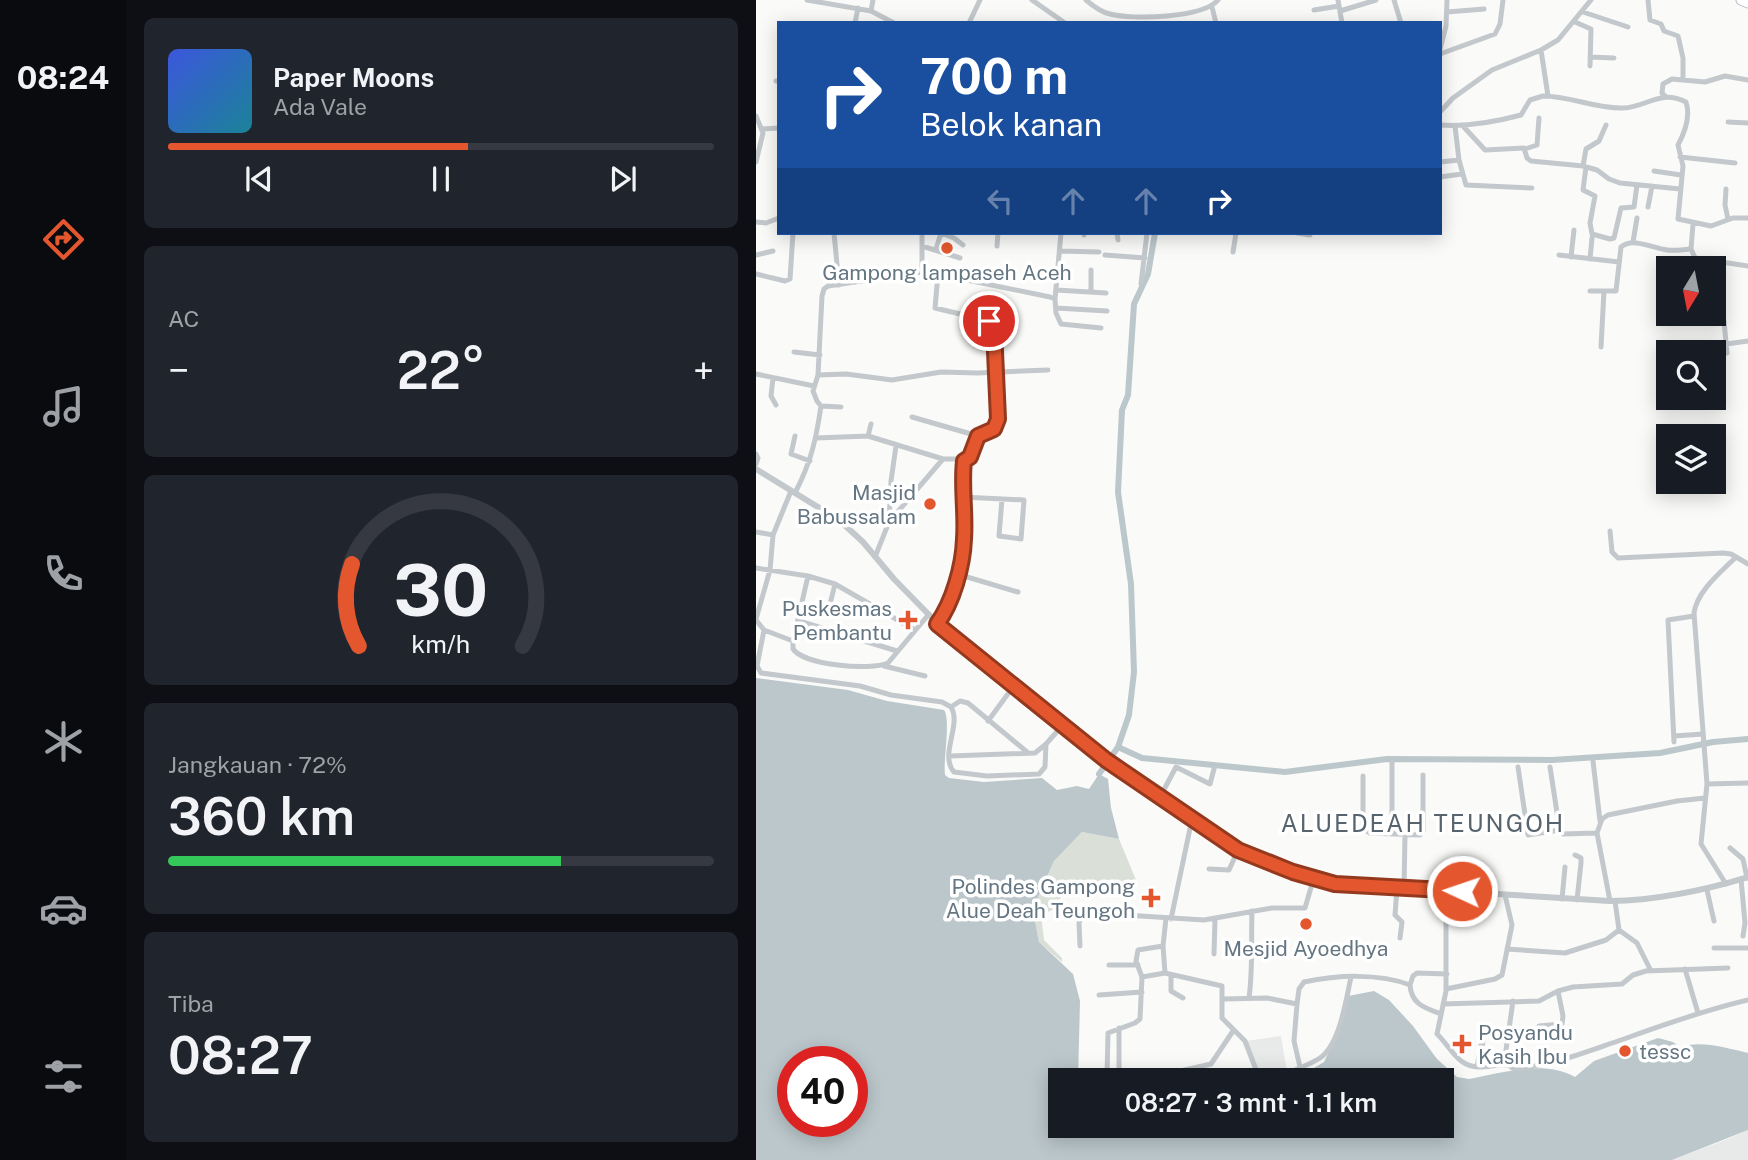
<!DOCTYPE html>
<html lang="id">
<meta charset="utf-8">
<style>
:root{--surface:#171b24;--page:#20242c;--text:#f1f3f6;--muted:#9ea1a6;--line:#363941;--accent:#e4572e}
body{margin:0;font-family:"Public Sans",sans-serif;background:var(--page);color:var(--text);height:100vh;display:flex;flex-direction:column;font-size:26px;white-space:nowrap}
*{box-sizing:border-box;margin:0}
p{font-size:23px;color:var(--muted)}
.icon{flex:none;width:38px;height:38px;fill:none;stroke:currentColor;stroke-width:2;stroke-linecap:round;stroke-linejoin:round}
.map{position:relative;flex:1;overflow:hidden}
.panel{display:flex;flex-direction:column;gap:18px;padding:18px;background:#0d0f14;width:630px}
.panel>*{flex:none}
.hud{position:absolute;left:21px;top:21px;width:665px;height:214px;border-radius:0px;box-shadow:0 4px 18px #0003;background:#1a4fa0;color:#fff;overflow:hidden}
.needle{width:46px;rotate:190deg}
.fabs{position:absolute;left:900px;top:256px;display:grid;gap:14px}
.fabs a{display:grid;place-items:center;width:70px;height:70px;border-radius:0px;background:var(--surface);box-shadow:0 4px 18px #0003;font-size:35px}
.speed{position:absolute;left:21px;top:1046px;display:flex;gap:14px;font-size:35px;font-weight:700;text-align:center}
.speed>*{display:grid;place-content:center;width:91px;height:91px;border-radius:50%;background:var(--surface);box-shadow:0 4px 18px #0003;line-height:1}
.speed .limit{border:10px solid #d22;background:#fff;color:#111}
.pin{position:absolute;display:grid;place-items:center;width:60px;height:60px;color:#fff;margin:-30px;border:4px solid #fff;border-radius:50%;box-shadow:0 2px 7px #0007}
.me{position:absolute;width:77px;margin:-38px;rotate:273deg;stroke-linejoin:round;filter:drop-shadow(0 0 5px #0008)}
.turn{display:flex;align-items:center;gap:24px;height:147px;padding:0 28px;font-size:32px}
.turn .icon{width:91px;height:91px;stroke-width:2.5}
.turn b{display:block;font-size:49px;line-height:60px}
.lanes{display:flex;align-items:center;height:66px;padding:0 28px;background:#0003;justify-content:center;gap:35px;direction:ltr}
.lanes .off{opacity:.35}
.big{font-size:52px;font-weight:600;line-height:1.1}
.panel .widget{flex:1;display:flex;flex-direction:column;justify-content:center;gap:10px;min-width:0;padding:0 24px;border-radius:10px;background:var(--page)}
.panel .dial{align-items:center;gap:0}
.dial svg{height:182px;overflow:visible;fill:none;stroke:var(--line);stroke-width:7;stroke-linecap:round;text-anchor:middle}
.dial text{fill:var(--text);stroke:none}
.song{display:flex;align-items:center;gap:21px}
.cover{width:84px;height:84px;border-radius:10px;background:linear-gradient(135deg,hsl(230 70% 55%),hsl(190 70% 35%))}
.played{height:7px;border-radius:4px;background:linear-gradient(90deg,var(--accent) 55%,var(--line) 55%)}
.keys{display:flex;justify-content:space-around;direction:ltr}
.heat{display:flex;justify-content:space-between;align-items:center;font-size:38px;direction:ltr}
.charge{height:10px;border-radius:5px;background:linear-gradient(90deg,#34c759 72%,var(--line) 0)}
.trip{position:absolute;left:292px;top:1068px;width:406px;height:70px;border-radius:0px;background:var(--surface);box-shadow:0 4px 18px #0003;font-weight:600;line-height:70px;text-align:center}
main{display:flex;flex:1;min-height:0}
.dock{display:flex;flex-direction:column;width:126px;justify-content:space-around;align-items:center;background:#090b0e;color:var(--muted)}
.dock .icon{width:49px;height:49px}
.dock .current{color:var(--accent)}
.dock b{font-size:32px;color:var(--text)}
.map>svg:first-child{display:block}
.built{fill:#e8e9e9}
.green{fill:#dadfd7}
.water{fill:#bbc7cb;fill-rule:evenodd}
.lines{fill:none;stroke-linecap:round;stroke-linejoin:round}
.canal{stroke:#bbc7cb;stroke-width:6}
.trunk-casing{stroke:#b4b9bd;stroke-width:11}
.minor{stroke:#c3c8cc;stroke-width:5}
.tertiary{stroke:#c3c8cc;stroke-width:6}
.trunk{stroke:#fff;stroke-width:9}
.route-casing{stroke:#94391e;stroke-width:18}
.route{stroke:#e4572e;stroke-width:12}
.poi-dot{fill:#e4572e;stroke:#fff;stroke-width:2.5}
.labels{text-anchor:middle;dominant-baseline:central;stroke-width:7;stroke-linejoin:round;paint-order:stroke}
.poi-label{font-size:21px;fill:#657683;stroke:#fff;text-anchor:end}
.quarter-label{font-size:24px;letter-spacing:2px;fill:#57646e;stroke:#fff}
</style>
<main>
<nav class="dock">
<b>08:24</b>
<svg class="icon current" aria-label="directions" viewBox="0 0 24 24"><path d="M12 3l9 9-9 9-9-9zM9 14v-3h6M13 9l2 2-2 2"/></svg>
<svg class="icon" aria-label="music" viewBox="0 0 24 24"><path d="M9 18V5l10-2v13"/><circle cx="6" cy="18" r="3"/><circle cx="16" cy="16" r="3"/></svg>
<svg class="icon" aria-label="phone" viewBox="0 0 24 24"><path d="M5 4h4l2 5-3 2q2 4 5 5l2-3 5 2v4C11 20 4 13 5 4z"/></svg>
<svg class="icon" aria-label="climate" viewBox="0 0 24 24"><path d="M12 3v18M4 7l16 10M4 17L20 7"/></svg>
<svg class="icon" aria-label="car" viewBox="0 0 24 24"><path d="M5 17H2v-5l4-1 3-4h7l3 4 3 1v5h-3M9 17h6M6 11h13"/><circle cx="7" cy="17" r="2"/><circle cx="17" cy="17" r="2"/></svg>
<svg class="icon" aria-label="filters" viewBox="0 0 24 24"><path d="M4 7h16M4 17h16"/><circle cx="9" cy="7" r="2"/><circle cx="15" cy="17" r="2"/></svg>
</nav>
<section class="panel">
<div class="widget">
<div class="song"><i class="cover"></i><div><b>Paper Moons</b><p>Ada Vale</p></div></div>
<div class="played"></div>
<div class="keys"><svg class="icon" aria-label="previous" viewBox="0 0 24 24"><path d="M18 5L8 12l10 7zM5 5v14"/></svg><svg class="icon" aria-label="pause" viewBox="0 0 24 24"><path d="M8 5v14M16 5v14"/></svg><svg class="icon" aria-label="next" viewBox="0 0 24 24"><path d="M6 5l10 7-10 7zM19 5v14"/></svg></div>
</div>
<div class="widget"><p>AC</p>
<div class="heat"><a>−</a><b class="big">22°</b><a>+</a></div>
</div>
<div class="widget dial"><svg viewBox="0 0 100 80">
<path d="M14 69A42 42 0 1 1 86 69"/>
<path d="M14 69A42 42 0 0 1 11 33" stroke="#e4572e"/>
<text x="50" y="56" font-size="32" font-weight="700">30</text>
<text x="50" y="72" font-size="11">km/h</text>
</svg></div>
<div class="widget"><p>Jangkauan · 72%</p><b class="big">360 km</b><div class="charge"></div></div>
<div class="widget"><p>Tiba</p><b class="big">08:27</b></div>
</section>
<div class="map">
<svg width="992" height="1160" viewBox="0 0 992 1160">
<rect width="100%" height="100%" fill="#fafaf8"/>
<path class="built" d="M525 1036 531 1072 511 1080H504L490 1041Z
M992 1130V1160H916L972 1139Z"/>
<path class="green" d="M326 832 363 839 380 880V885C369 890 357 883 346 887 333 891 320 894 306 896L298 909 285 915 288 940 306 958V962L283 942 279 921 282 897 298 861Z"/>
<path class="water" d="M0 678 92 690 131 701 188 710C195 719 187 759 189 775L193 778 228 782 286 778 301 790 321 786 333 789 343 774 352 779 355 808 363 839 326 832 298 861 282 897 279 921 283 942 317 974 324 1001 322 1080H304V1125H336L341 1131H355L372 1125H686V1080H538L568 1062 584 1027 592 996 618 991 633 1000 657 1026 681 1059 701 1077 713 1079C746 1073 788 1059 819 1077L838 1061 902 1038 917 1042 924 1047C944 1040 971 1048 992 1053V1130L916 1160H0ZM37 1062H96V1122H37Z"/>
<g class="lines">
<path class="canal" d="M362 747 373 715 378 672 375 584 362 492 366 410 372 395 378 304 392 274 399 233
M343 774 362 747 386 758 529 772 631 759 796 760 904 753 957 742 992 739"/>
<defs>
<path id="trunk" d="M985 0 992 3"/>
</defs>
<use href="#trunk" class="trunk-casing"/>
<path class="minor" d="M51 0 115 11 138 23
M276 0 309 23
M330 0C337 6 345 12 354 14 377 20 447 18 462 0
M582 0 586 23
M638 0 645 23
M892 0 894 20 905 24 908 31 922 36 927 58V80
M456 7 460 23
M558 10 583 6
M115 11 117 0
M584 11 620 0
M691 12 728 9
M827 12 872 27
M819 22 835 29 834 66
M99 23 102 8
M213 23 224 0
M684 49 690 26 691 0
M785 50 792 96
M684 54 739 34 744 24 747 0
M834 57 858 58
M20 81H23
M909 96 906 93 907 84 916 79 949 82 969 76 992 80
M684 112 697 98 736 70 785 50 802 40 835 0
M0 116 7 133 0 162
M972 122 992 123
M684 125C711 127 739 122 765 115L774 100 787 96C814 96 840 109 867 108 892 107 903 89 930 102 935 117 929 132 922 145L927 166 922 219 955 226 977 218H992
M706 125 729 150 768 148 771 158 775 161 827 166 841 170 853 179 864 183 924 189
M699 126 703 160 710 185 776 188
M6 129 23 128
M769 149 781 145 783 118
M924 157 979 163
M684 162 703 160
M827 166 830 149 843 141 850 125
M830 167 827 190 839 196 834 223 836 234 854 239 858 238 865 208 878 207 881 185
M898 171 925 175
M684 177 706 174
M970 189 969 205 972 219
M892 207 896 186
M0 222 10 223 23 218
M937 224 935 249 939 258 992 266
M78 233 83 285
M166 233V272
M328 233V235
M361 233 362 240
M541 233 554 235
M877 242 881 218
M166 246 204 258
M241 246 242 233
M180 249 185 233 198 238 207 245
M304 251 343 252
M477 252 480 233
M0 255 17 251
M349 255 389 258
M803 255 863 262
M815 257 818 230
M834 259 836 238
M335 270V292
M0 274 29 281 34 279 37 233
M385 284 391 233
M300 290 350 293
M834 291H860L865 247C877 237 896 248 911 250 919 251 927 250 935 249
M299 299 305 233
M300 308 351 311
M933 323 968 321 971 353 957 354
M970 344 992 341
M845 347 848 291
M38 352 64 355
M0 374 58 386
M62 375 90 374 136 380 185 372 222 373 292 370
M17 378 15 396 20 405
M65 406 85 407
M156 417 222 436
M39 436 35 454 54 461
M112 436 115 424
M60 438 112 436 187 459
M0 454 2 458 0 464
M39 493C55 462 60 440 65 406L61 401 57 391 62 375 66 296 68 289 72 286 166 272 182 274 294 297 299 299 300 313 305 324 345 328
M206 497 268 500 265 539 243 536 246 499
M133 522 135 481 140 446
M854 531 856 552 862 558 967 553 975 554 992 564
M0 532 17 535
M119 557 133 522 187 459H212L222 436C228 433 238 432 241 425 247 411 240 343 237 326L229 320 179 308 182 274
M0 568 52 576 79 584 159 630
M201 574 262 592
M52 576 37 641V649C48 665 114 671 132 663L173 614
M78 616 72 612 79 584
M0 619 14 570 17 535 35 491
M0 620 8 630 1 666 5 673 104 686 135 695 186 702 195 707C206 725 183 755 198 772L231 776 283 774 289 767 290 744
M43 621 141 651
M181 623C197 602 207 566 208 539 210 513 205 487 208 461
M8 630 37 641
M128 666 169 676
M195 707 204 701 212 703 271 752
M232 721 257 687
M918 736 947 734
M918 742 912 620 938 616
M194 756 279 753 290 744 306 726
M837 761 844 821
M762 767 772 835 804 830
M794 767 804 832 807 834 841 833
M607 776V829L614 833 664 835 667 831V775
M951 784 992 783
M404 797 420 767 454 784 458 769
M636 834V762
M974 848 987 859 991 878
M819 855 825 858V863L821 900
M453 869 473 870 482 850
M985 879 989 923 987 936
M970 884 945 844 951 784 938 613C941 591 965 572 980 557
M641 888 639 915 646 922 644 938
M648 889 649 835
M690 890V991L681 1034C694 1046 702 1068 724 1067 733 1067 743 1064 752 1065L758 1069C796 1066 832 1051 868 1039 909 1024 950 1010 992 1000
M951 890 958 921
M806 899 809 867
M854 901 841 833 846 819 852 815 921 801 949 798
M410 918 407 946 409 973 466 986V1018L489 1041 504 1080
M415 919 436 819
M863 930 881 943 895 971
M324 946 323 923 325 918 332 915H369L448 920 516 908H549L558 877
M958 948H992
M751 949 809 953 850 940 863 930 859 901
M458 954 459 919
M353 965H382
M929 969 942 1013
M415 975V991L427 998
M386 977 380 961 382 950 407 946
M654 985 657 976 661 973 691 974
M690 989 739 979 746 975 756 925 749 895
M343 995 386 992
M493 998C497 969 495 940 496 911
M468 999 511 998 541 1004 543 989 548 982C581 975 623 973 654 985 655 1004 669 1008 685 1014
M541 1004 538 1041 544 1067
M687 1004 783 1001 802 991 817 987 866 984 877 975 890 971 972 968
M783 1026 806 1024 807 1016 802 991
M726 1040 727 1041 723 1067H721Z
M748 1064 757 1001
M363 1073 361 1077 356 1078 351 1076 352 1033 379 1023 384 1019 386 977 409 973
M363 1073 365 1078H369L411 1074 455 1064 477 1031
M363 1073V1028
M519 1080C533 1071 550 1067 564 1058 584 1044 590 1000 595 977"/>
<path class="tertiary" d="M0 469 83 520 107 542 138 579 181 623 306 726 362 769 482 850 537 872 579 884 854 901C902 900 946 891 992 877"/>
<use href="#trunk" class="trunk"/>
</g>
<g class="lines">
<defs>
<path id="route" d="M233 321 238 329 242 419 238 429 222 436 214 457 208 461C205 487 210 513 208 539 207 566 197 602 181 624L350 760 482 850 537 872 579 884 706 891"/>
</defs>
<use href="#route" class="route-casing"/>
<use href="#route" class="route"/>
</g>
<g class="poi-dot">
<circle cx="191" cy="248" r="7"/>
<circle cx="174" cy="504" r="7"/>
<path d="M148.5 609.5h7v7h7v7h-7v7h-7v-7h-7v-7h7z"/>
<path d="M391.5 887.5h7v7h7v7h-7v7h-7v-7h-7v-7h7z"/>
<circle cx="550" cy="924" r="7"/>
<path d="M702.5 1033.5h7v7h7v7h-7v7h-7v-7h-7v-7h7z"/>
<circle cx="869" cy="1051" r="7"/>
</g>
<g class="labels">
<g class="poi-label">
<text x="191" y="272" text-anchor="middle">Gampong lampaseh Aceh</text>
<text x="160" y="492">Masjid<tspan x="160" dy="24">Babussalam</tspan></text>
<text x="136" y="608">Puskesmas<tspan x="136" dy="24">Pembantu</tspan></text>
<text x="379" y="886">Polindes Gampong<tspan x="379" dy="24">Alue Deah Teungoh</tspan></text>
<text x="550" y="948" text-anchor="middle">Mesjid Ayoedhya</text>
<text x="722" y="1032" text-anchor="start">Posyandu<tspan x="722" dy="24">Kasih Ibu</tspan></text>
<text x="883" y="1051" text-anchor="start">tessc</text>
</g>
<g class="quarter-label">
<text x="667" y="823">ALUEDEAH TEUNGOH</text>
</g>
</g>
</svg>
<div class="fabs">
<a><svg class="needle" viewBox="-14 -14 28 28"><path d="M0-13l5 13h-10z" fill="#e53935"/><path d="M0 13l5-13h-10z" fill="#9ea1a6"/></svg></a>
<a><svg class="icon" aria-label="search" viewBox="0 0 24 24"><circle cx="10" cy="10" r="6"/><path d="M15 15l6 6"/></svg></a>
<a><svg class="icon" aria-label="layers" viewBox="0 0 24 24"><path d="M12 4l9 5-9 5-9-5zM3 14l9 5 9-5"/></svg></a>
</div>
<div class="speed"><div class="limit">40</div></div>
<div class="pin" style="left:233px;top:321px;background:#d93025"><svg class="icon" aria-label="arrive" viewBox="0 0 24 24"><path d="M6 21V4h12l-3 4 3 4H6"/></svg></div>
<svg class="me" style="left:706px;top:891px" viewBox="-20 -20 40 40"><circle r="17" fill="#e4572e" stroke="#fff" stroke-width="3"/><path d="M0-11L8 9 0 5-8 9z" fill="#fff"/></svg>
<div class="trip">08:27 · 3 mnt · 1.1 km</div>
<div class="hud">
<div class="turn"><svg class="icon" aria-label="right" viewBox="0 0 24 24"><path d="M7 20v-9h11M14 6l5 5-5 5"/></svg><div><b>700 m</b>Belok kanan</div></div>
<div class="lanes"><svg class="icon off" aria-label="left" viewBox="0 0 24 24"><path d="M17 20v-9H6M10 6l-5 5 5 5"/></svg><svg class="icon off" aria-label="ahead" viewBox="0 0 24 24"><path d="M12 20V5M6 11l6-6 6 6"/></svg><svg class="icon off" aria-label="ahead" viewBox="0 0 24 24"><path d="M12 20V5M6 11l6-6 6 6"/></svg><svg class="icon" aria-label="right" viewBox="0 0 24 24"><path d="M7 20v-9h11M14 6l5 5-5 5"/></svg></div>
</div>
</div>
</main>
